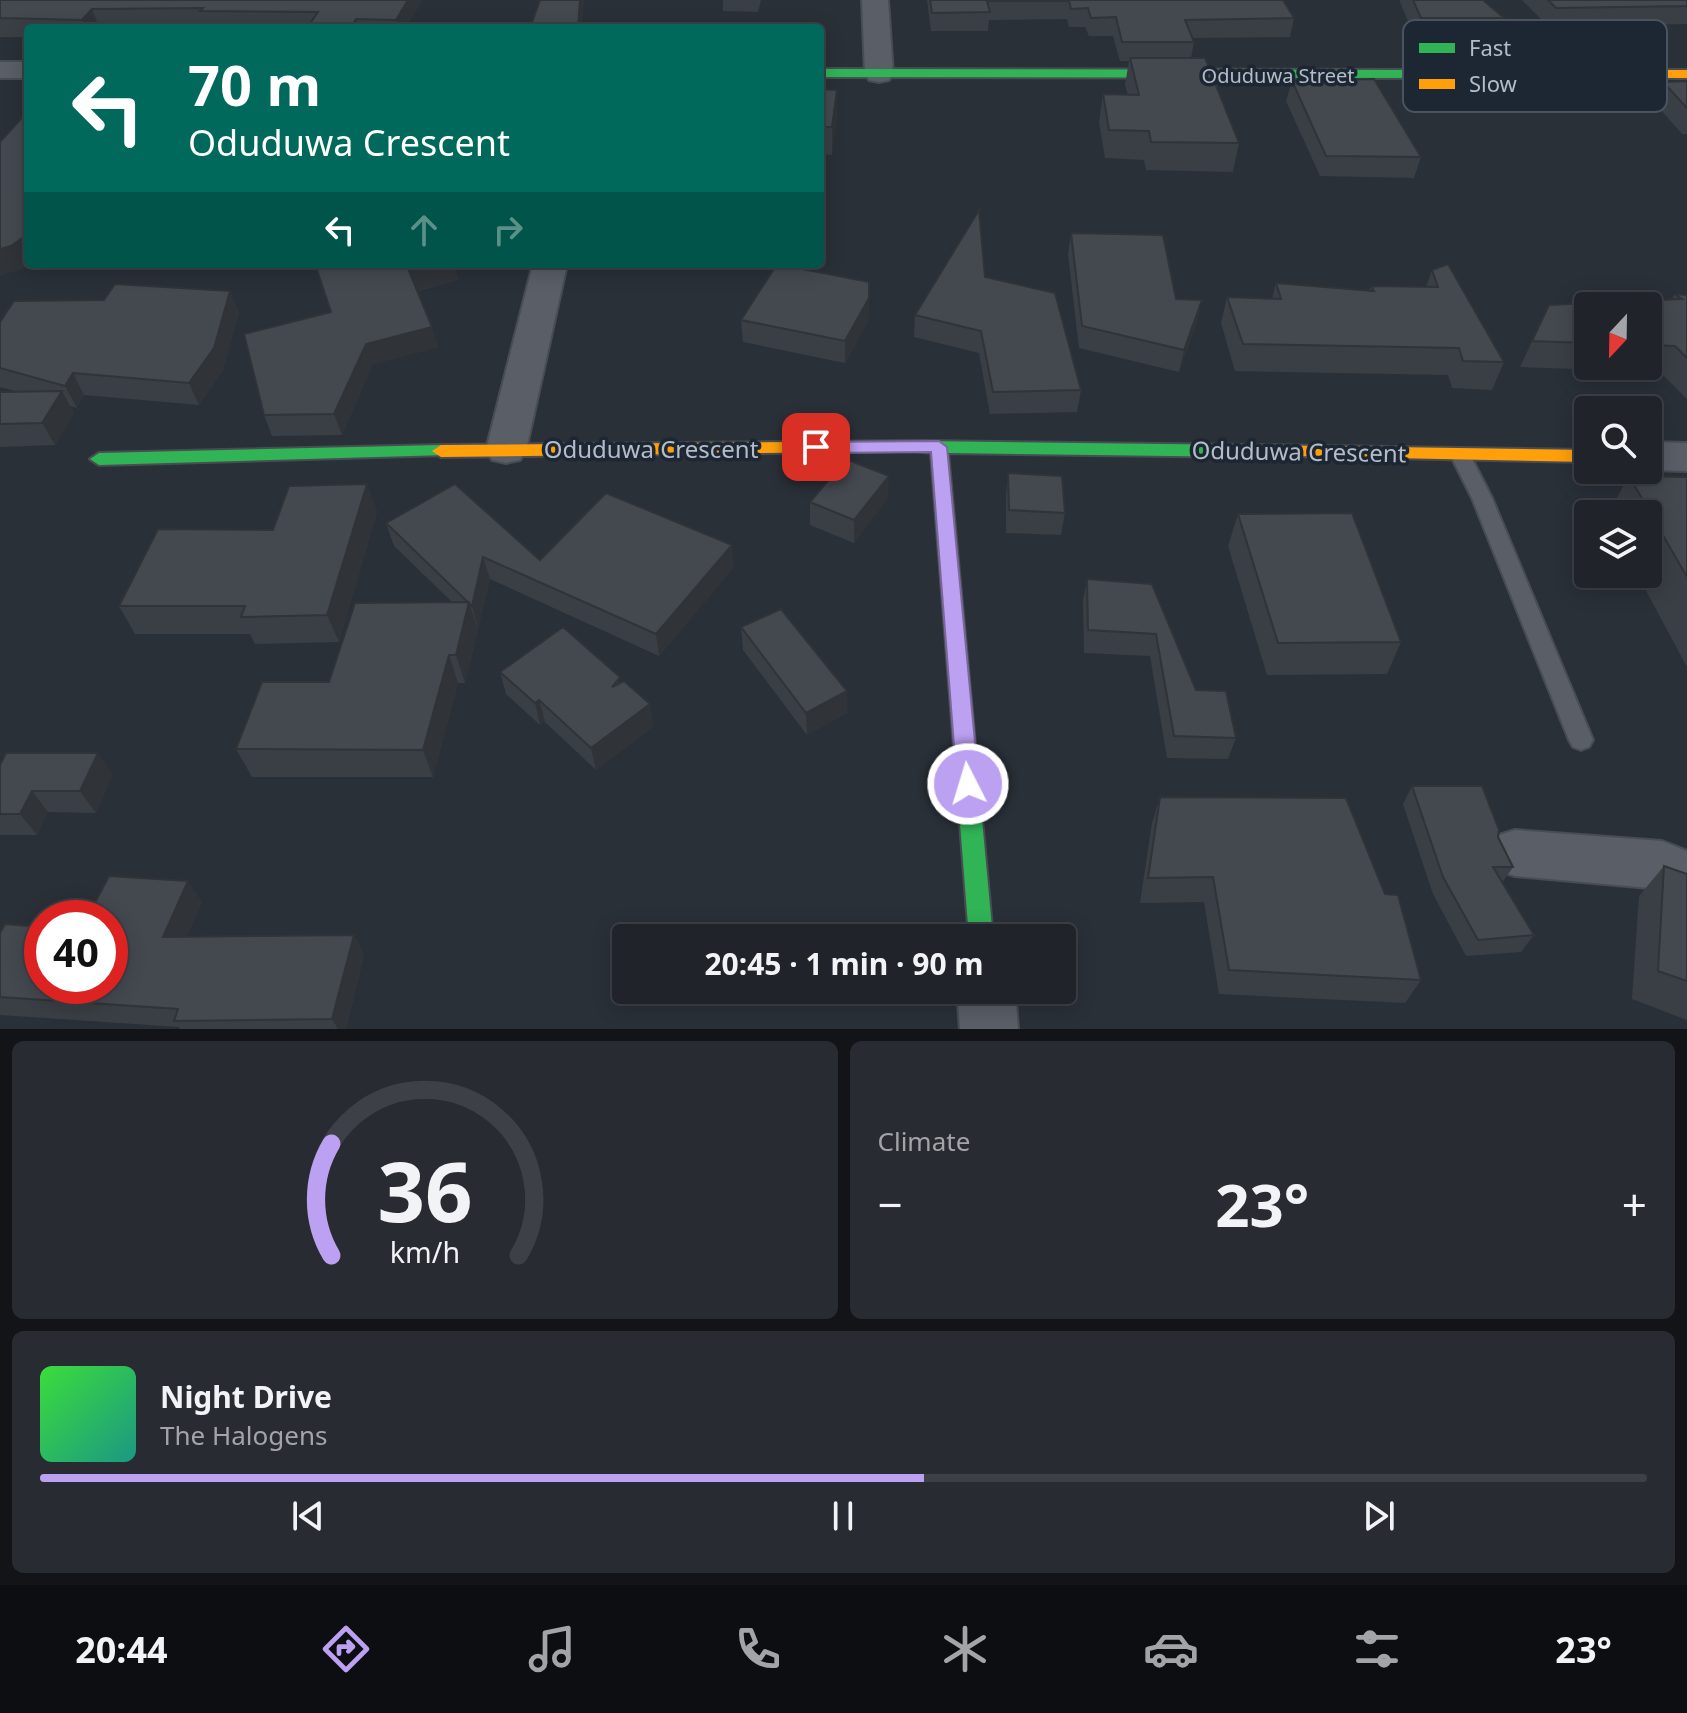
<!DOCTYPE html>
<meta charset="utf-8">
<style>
:root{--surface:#20242a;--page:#282c32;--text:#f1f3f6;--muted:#a2a4a8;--line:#3d4147;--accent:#bca0f2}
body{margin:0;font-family:"Noto Sans",sans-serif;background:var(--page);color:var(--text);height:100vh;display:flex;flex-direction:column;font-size:30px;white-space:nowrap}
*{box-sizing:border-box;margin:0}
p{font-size:26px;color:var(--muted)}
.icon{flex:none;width:44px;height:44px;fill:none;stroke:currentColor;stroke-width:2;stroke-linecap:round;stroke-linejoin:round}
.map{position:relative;height:1029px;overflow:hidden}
.side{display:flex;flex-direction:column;gap:12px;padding:12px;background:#121417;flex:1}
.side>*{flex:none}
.top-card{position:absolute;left:24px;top:24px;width:800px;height:244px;border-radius:8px;box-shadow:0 4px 20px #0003,0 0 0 2px var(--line);background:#00695c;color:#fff;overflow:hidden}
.needle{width:52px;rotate:202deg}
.tools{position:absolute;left:1574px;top:292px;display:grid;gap:16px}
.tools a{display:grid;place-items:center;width:88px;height:88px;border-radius:8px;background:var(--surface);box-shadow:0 4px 20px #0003,0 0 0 2px var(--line);font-size:40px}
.speed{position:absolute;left:24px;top:900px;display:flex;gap:16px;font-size:40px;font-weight:700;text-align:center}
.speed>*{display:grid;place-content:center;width:104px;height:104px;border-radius:50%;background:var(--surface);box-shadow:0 4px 20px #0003,0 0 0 2px var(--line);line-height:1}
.speed .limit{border:12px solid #d22;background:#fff;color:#111}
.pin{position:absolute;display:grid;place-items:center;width:68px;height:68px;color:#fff;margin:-34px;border-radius:16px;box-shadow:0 4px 12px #0006}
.me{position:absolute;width:88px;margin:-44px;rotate:355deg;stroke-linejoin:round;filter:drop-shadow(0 0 6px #0008)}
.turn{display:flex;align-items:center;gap:28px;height:168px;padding:0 32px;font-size:36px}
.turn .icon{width:104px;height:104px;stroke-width:2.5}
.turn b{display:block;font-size:56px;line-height:68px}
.lanes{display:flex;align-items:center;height:76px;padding:0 32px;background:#0003;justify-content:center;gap:40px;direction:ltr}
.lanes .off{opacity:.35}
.big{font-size:60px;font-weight:700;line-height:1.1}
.side .card{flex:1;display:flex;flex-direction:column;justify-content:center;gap:12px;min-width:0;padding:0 28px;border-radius:12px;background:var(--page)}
.side .dial{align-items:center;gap:0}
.dial svg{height:208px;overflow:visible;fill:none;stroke:var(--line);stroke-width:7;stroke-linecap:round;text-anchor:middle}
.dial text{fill:var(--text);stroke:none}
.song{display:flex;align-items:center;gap:24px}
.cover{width:96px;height:96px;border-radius:12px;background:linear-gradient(135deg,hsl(120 70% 55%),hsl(170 70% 35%))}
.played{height:8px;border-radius:4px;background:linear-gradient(90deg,var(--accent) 55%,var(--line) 55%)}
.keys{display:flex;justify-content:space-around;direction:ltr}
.heat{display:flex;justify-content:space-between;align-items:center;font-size:44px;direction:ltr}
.side .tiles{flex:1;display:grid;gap:12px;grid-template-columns:1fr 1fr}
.card:last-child{grid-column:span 2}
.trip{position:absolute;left:612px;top:924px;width:464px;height:80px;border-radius:8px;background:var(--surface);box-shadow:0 4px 20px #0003,0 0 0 2px var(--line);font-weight:700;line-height:80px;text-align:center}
.menu{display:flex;height:128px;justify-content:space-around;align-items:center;background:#0d0e11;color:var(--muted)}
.menu .icon{width:56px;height:56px}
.menu .selected{color:var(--accent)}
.menu b{font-size:36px;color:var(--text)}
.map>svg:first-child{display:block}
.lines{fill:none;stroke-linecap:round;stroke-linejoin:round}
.lane-casing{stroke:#484c53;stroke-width:4}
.street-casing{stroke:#484c53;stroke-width:4}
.fast-casing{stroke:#484c53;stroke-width:4}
.slow-casing{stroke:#484c53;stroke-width:4}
.lane{fill:#5a5e66;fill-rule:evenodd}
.street{fill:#5a5e66;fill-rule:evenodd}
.fast{fill:#30b455;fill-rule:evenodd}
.slow{fill:#ff9f0a;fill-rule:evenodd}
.wall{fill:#3a3f45;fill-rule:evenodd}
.shaded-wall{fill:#303338}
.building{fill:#444950;stroke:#303338;stroke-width:2}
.route{fill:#bca0f2;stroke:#7a689d;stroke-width:2}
.labels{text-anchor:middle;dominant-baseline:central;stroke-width:7;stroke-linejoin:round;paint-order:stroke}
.far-street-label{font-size:20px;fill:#b4bcc9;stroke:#1d2633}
.street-label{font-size:24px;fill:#b4bcc9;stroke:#1d2633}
.key{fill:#1d2633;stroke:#4a5360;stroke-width:2}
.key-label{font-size:22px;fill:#b4bcc9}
</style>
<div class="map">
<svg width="1687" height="1029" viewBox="0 0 1687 1029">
<rect width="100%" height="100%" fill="#2a3038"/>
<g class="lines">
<defs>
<path id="lane" d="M1460 448 1467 449 1492 498 1593 740 1589 747 1581 750 1573 747 1569 740 1472 498 1450 454Z"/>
<path id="street" d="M862 0H888L893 74 889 80 879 82 869 80 865 74Z
M0 62H28V78H0Z
M533 264H567L526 450 520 460 506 463 492 460 486 450Z
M1648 442 1687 443V471L1648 470Z
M1515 830 1662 841 1687 851V899L1660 889 1515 876 1496 870 1489 853 1496 836Z
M957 990H1015L1018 1029H960Z"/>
<path id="fast" d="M820 69 1461 70 1467 74 1461 78 820 77Z
M922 441 1248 445 1257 451 1248 457 948 453 993 938H969L931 453 916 451 913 447Z
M441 445 447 447 450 451 447 455 99 465 90 459 99 453Z"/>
<path id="slow" d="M1461 70H1687V78L1457 77 1455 74Z
M922 441 931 447 928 451 441 457 432 451 441 445Z
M1248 445 1588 450V462L1242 455 1239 451Z"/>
</defs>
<use href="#lane" class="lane-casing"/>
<use href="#street" class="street-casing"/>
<use href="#fast" class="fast-casing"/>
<use href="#slow" class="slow-casing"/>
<use href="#lane" class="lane"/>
<use href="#street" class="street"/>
<use href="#fast" class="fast"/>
<use href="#slow" class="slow"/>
</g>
<path class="wall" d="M0 0H422L406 28H206L205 26 28 28V37H0Z
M723 0H761L758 12 723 11Z
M927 0H1283L1294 18 1290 37 1193 38 1194 42 1191 58 1239 143 1233 172 1146 170 1144 160 1105 158 1099 122 1103 94 1128 95 1125 85 1129 61H1120L1113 36H1089L1085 27H1069L1067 19 989 20 988 31H931Z
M1400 0H1483L1504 18 1497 38H1415L1400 2Z
M1522 0H1687V24L1549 27Z
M1292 81 1421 157 1414 178 1320 176 1286 101Z
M1687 81V134H1682L1654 102 1663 82Z
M820 89 837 116 832 155 820 154Z
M1071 233 1176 299 1202 300 1197 322 1179 372 1079 348 1068 254Z
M315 264H454L458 280 417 291 438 347 373 364 342 435 272 436 264 415 331 312Z
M1432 270 1504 362 1492 390 1452 388 1448 375 1235 371 1221 323 1227 297 1272 299 1276 283 1369 290 1371 286 1426 287Z
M985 277 1081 390 1077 412 990 414 979 353 914 337 915 315Z
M230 291 239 313 223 370 199 405 84 395 77 408 70 406 74 413 55 445 0 447V392H18L0 387V322L104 300Z
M1674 294 1687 295V399L1660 372 1520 367 1549 305 1672 300ZM1588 306H1648V366H1588Z
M741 320H869L845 363 743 342Z
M1008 473 1065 513 1061 535 1006 533V495Z
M1629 476 1687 477V667L1637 574H1648V514H1608Z
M367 484 377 512 339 642 255 644 250 634H135L119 606Z
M888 498 854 543 810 525V502Z
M1238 514 1401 642 1387 674 1267 675 1228 546Z
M386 523 540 560 734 567 659 656 490 579 478 628 476 626 478 630 465 683H458L433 777H252L236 749 329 682 452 602 394 546Z
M1087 579 1152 584 1196 690 1236 738 1228 759 1167 758 1150 656 1084 653 1083 601Z
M741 627 847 713 807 735 743 650Z
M500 672 621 682 654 726 596 770 545 722 540 725 506 694Z
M0 765 113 774 96 813 48 812 37 835H0Z
M1412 786 1498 837 1513 867 1502 883 1534 935 1521 952 1466 956 1433 894 1403 804Z
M1160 797 1385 894 1421 980 1405 1003 1219 994 1204 902 1140 903 1152 823Z
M1664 866 1687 874V1020L1632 999 1639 896Z
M202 902 187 936 354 935 364 955 346 1029H180L179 1027 0 1015V933L42 986Z"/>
<path class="shaded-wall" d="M408 0H422L406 28H398L396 20Z
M580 0H584L582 28H578Z
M92 9 99 27 98 28H86L82 20Z
M356 19 359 28H351Z
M837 90V116L832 155V127Z
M28 234V264H30L23 269 0 276V249Z
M437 264H454L458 280 414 291 409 271Z
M230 291 239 313 223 370 199 405 189 383Z
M869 298V320L845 363V341Z
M1202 300 1197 322 1179 372 1184 350Z
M432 327 438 347 373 364 342 435 334 414 366 344Z
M73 373 84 395 77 408 65 386Z
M62 391 74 413 55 445 42 423Z
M889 476 888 498 854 543V520Z
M367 484 377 512 339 642 327 615Z
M732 545 734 567 659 656 656 634Z
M483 557 490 579 478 628 472 606Z
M469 602 478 630 465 683 456 655Z
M449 655 458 683 433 777 423 750Z
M847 691V713L807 735 806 713Z
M539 700 545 722 540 725 535 703Z
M650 704 654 726 596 770 591 748Z
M98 753 113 774 96 813 80 791Z
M32 791 48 812 37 835 20 814Z
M188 881 202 902 178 957 163 937Z
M354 935 364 955 346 1029H338L332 1019Z"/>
<path class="building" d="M0 0H408L396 20 356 19 351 28H307L318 12 200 11 203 8 92 9 82 20 0 18Z
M540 0H580L578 28H530Z
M930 0H1283L1294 18 1185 20 1194 42H1122L1116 17 1091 18 1088 8 1071 9 1069 1H987L990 12 932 13Z
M1413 0H1483L1504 18H1421Z
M1548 0H1687V6L1556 8Z
M1130 58H1205L1239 143 1151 142 1149 131 1109 130 1103 94 1139 95Z
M1374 79 1421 157 1326 156 1292 81Z
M1687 81V108L1663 82Z
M820 89 837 90 832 127H820Z
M28 111V234L11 246 0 249V142Z
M979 210 985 277 1055 293 1081 390 993 392 981 331 915 315Z
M1071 233 1163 235 1176 299 1202 300 1184 350 1082 326Z
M315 264H437L409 271 432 327 366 344 334 414 264 415 244 334 331 312Z
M777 264 869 282V298L845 341 741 320Z
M1448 264 1504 362 1463 361 1459 348 1243 344 1227 297 1281 299 1276 283 1374 291 1371 286 1438 287 1432 270Z
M115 284 230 291 214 348 189 383 73 373 65 386 0 368V322L14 301 104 300Z
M1674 294 1687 295V358L1675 346 1648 345V306H1588V343L1532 341 1549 305 1682 299Z
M62 391 42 423 0 424V392Z
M846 459 889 476 854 520 810 502Z
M1008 473 1062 476 1065 513 1009 510Z
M1629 476 1687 477V577Z
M367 484 327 615 241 617 245 606H119L158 529 273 530 289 486Z
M455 484 540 560 606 493 732 545 656 634 483 557 472 606 386 523Z
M1352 513 1401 642 1278 643 1238 514Z
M1087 579 1152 584 1196 690 1226 691 1236 738 1174 736 1156 634 1088 630Z
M469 602 456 655H449L423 750 236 749 262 682H329L355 603Z
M781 609 847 691 806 713 741 627Z
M563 627 620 677 612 687 624 681 650 704 591 748 539 700 535 703 500 672Z
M6 753H98L80 791H32L20 814H0V765Z
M1412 786H1482L1499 830 1498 837 1513 867H1493L1534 935 1478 940 1443 877Z
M1160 797 1346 798 1385 894 1398 895 1421 980 1229 970 1213 877 1148 878Z
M1664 866 1687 874V981L1658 971Z
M109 876 188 881 163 937 354 935 332 1019 174 1021 178 1009 0 997V933L5 924 42 927V986H110V918H87Z"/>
<path class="route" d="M939 441 947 447 979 784 976 791 968 794 960 791 957 784 931 452 816 453 808 447 816 442Z"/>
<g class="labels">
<g class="far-street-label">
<text x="1278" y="75">Oduduwa Street</text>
</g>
<g class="street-label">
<text x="651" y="448">Oduduwa Crescent</text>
<text transform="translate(1299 451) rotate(1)">Oduduwa Crescent</text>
</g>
</g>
<rect x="1403" y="20" width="264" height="92" rx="12" class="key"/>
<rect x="1419" y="43" width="36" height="10" fill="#30b455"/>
<rect x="1419" y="79" width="36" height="10" fill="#ff9f0a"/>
<g class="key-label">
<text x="1469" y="56">Fast</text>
<text x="1469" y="92">Slow</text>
</g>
</svg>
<div class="tools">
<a><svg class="needle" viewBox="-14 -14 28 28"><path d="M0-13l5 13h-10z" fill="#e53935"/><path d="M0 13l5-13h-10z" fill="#a2a4a8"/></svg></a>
<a><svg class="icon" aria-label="search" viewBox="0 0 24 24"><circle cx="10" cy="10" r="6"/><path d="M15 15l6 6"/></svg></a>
<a><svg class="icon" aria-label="layers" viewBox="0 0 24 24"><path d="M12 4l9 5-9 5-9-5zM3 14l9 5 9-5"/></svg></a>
</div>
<div class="speed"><div class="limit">40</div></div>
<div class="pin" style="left:816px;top:447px;background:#d93025"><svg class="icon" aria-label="arrive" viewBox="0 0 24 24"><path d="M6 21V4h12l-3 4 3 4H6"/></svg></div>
<svg class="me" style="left:968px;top:784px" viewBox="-20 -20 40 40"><circle r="17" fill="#bca0f2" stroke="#fff" stroke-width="3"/><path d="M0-11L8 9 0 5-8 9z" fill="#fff"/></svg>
<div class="trip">20:45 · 1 min · 90 m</div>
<div class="top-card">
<div class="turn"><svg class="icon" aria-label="left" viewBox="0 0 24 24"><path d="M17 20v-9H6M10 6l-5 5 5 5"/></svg><div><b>70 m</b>Oduduwa Crescent</div></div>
<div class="lanes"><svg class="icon" aria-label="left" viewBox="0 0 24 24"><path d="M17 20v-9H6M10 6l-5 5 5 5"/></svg><svg class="icon off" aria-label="ahead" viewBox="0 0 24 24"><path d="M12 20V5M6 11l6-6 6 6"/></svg><svg class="icon off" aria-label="right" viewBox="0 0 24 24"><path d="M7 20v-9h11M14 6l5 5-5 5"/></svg></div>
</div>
</div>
<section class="side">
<div class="tiles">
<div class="card dial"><svg viewBox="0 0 100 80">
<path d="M14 69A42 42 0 1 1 86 69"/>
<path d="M14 69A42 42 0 0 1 14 26" stroke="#bca0f2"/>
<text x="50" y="56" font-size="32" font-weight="700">36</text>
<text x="50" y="72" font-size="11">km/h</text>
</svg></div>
<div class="card"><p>Climate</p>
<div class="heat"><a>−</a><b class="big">23°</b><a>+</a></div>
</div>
<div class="card">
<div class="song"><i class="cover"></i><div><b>Night Drive</b><p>The Halogens</p></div></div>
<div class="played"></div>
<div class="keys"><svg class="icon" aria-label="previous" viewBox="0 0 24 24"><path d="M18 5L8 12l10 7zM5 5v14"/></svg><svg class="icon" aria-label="pause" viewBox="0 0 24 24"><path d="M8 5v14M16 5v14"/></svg><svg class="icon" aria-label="next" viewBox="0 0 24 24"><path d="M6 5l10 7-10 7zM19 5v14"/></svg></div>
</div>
</div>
</section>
<nav class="menu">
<b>20:44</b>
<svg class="icon selected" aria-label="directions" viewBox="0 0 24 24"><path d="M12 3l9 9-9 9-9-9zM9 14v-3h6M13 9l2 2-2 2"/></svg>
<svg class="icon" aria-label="music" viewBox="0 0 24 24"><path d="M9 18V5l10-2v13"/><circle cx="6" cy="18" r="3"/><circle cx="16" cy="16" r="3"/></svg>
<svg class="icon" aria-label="phone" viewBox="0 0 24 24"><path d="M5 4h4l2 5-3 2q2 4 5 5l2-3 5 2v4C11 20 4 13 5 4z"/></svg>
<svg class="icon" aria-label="climate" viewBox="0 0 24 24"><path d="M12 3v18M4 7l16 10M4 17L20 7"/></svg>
<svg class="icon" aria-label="car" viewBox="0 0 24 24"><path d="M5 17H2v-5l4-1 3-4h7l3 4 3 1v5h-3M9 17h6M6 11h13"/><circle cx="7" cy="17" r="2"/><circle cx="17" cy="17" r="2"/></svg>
<svg class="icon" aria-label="filters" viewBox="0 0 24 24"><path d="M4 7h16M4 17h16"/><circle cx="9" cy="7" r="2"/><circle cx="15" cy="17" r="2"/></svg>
<b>23°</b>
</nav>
